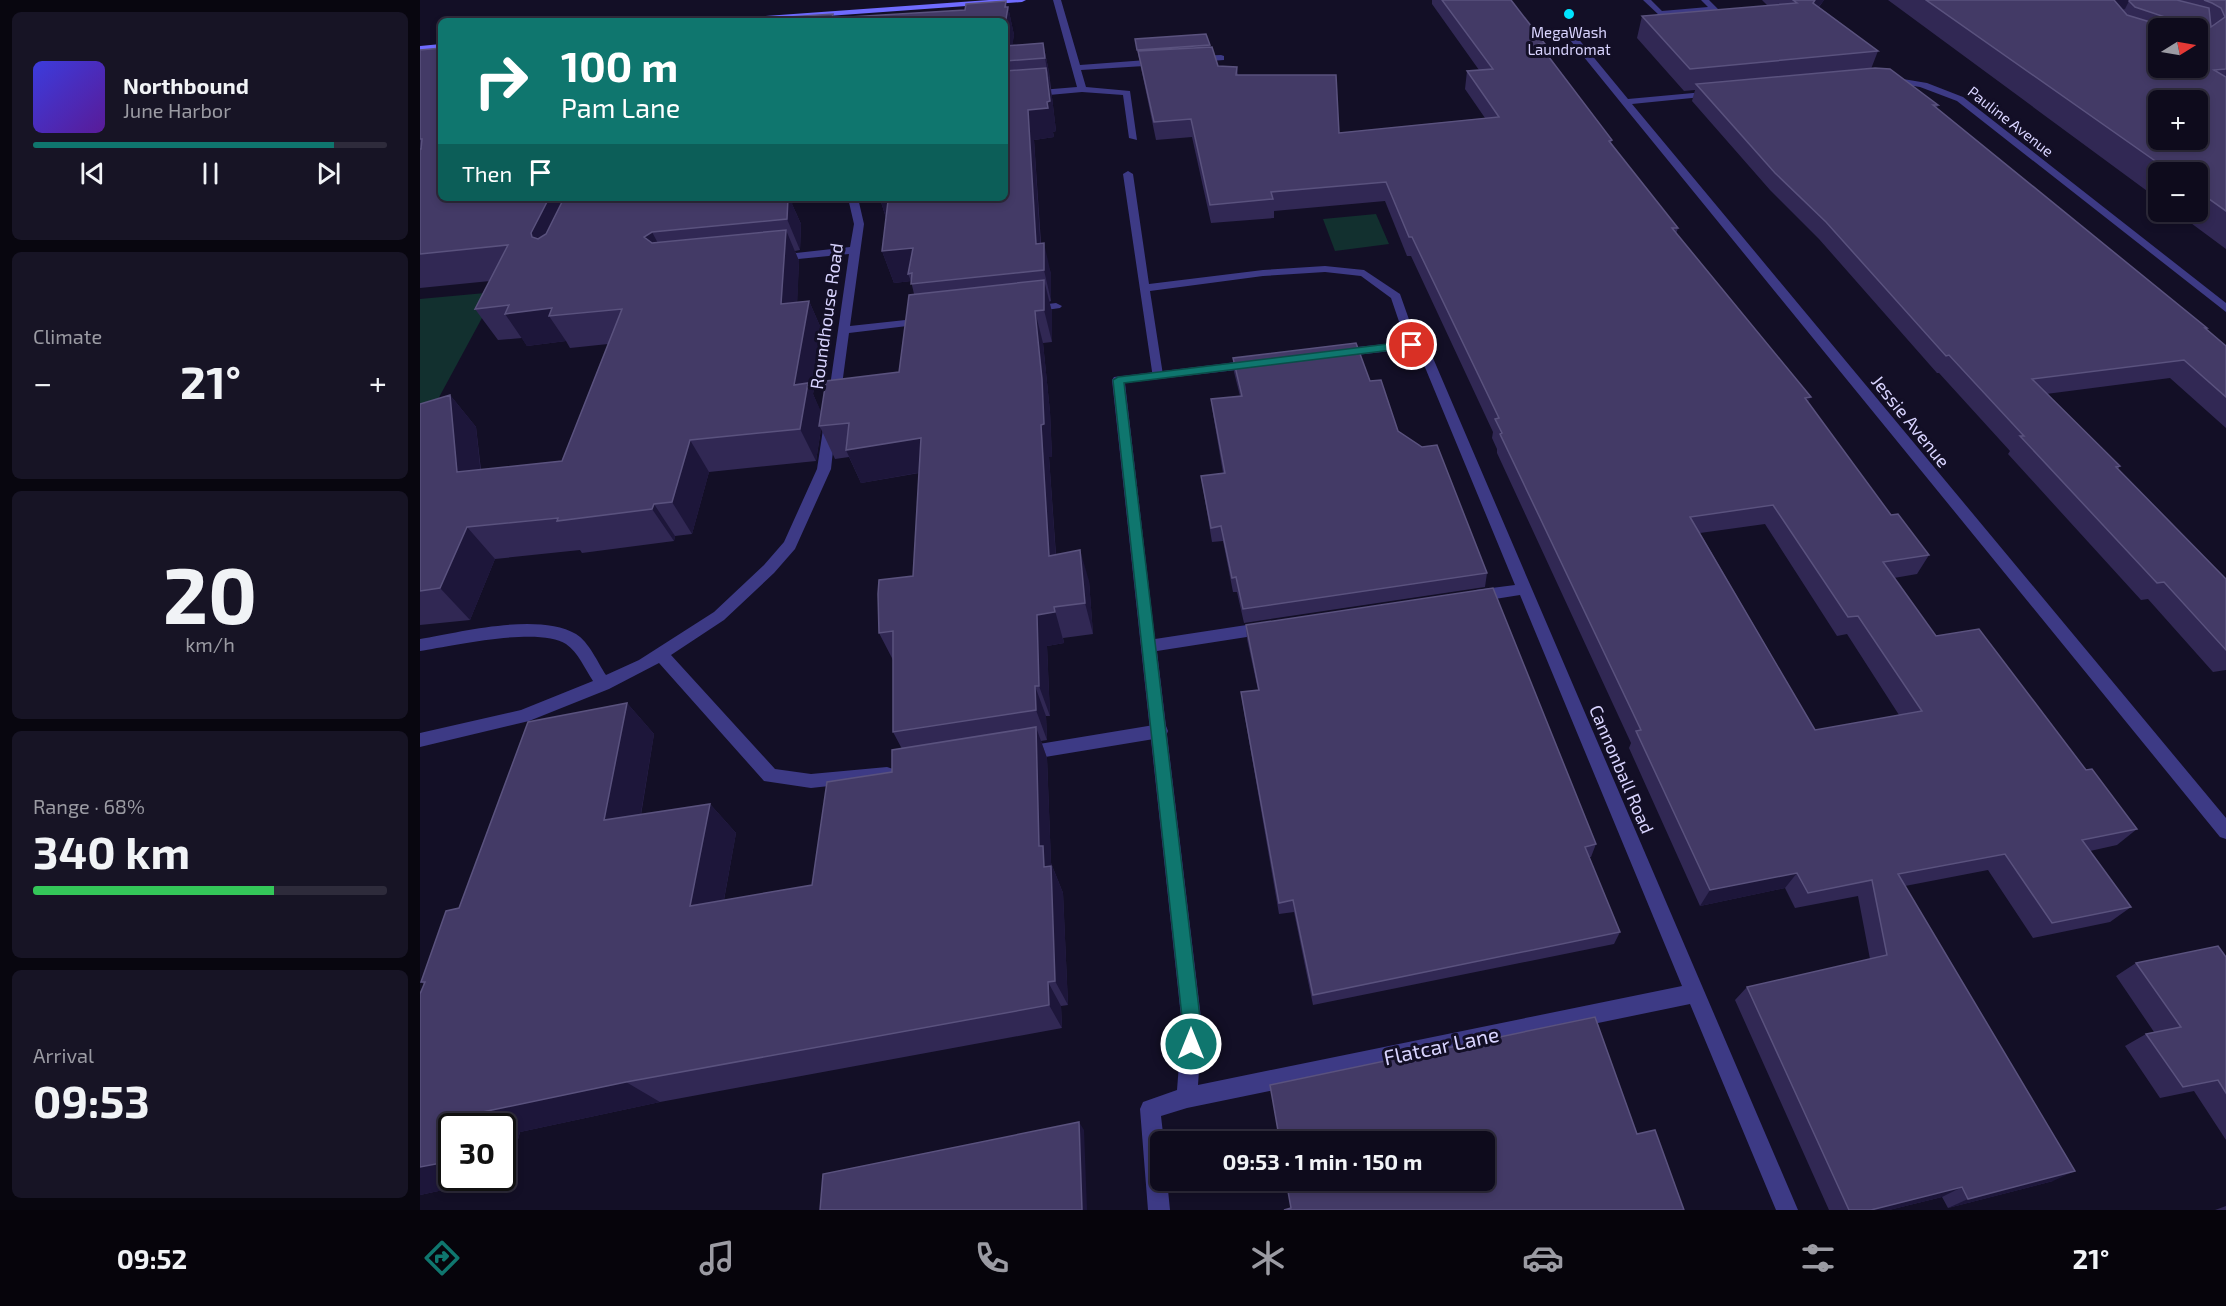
<!DOCTYPE html>
<meta charset="utf-8">
<style>
:root{--surface:#0e0b1c;--page:#171425;--text:#f1f3f6;--muted:#9b9ba3;--line:#2e2b3b;--accent:#0f766e}
body{margin:0;font-family:"Exo 2",sans-serif;background:var(--page);color:var(--text);height:100vh;display:flex;flex-direction:column;font-size:22px;white-space:nowrap}
*{box-sizing:border-box;margin:0}
p{font-size:20px;color:var(--muted)}
.icon{flex:none;width:33px;height:33px;fill:none;stroke:currentColor;stroke-width:2;stroke-linecap:round;stroke-linejoin:round}
.map{position:relative;flex:1;overflow:hidden}
.panel{display:flex;flex-direction:column;gap:12px;padding:12px;background:#08060f;width:420px}
.panel>*{flex:none}
.top-card{position:absolute;left:18px;top:18px;width:570px;height:183px;border-radius:9px;box-shadow:0 3px 9px #0003,0 0 0 2px var(--line);background:#0f766e;color:#fff;overflow:hidden}
.needle{width:39px;rotate:79deg}
.controls{position:absolute;left:1728px;top:18px;display:grid;gap:12px}
.controls a{display:grid;place-items:center;width:60px;height:60px;border-radius:9px;background:var(--surface);box-shadow:0 3px 9px #0003,0 0 0 2px var(--line);font-size:30px}
.speed{position:absolute;left:18px;top:1113px;display:flex;gap:12px;font-size:30px;font-weight:700;text-align:center}
.speed>*{display:grid;place-content:center;width:78px;height:78px;border-radius:50%;background:var(--surface);box-shadow:0 3px 9px #0003,0 0 0 2px var(--line);line-height:1}
.speed .limit{border:3px solid #111;border-radius:9px;background:#fff;color:#111}
.pin{position:absolute;display:grid;place-items:center;width:51px;height:51px;color:#fff;margin:-26px;border:3px solid #fff;border-radius:50%;box-shadow:0 2px 6px #0007}
.me{position:absolute;width:66px;margin:-33px;rotate:0deg;stroke-linejoin:round;filter:drop-shadow(0 0 4px #0008)}
.turn{display:flex;align-items:center;gap:21px;height:126px;padding:0 24px;font-size:27px}
.turn .icon{width:78px;height:78px;stroke-width:2.5}
.turn b{display:block;font-size:42px;line-height:51px}
.then{display:flex;align-items:center;height:57px;padding:0 24px;background:#0003;gap:12px;font-size:22px}
.big{font-size:45px;font-weight:700;line-height:1.1}
.panel .widget{flex:1;display:flex;flex-direction:column;justify-content:center;gap:9px;min-width:0;padding:0 21px;border-radius:9px;background:var(--page)}
.panel .dial{align-items:center;gap:0}
.dial b{font-size:78px;line-height:1}
.song{display:flex;align-items:center;gap:18px}
.cover{width:72px;height:72px;border-radius:9px;background:linear-gradient(135deg,hsl(240 70% 55%),hsl(270 70% 35%))}
.played{height:6px;border-radius:3px;background:linear-gradient(90deg,var(--accent) 85%,var(--line) 85%)}
.keys{display:flex;justify-content:space-around;direction:ltr}
.heat{display:flex;justify-content:space-between;align-items:center;font-size:33px;direction:ltr}
.charge{height:9px;border-radius:4px;background:linear-gradient(90deg,#34c759 68%,var(--line) 0)}
.trip{position:absolute;left:730px;top:1131px;width:345px;height:60px;border-radius:9px;background:var(--surface);box-shadow:0 3px 9px #0003,0 0 0 2px var(--line);font-weight:700;line-height:60px;text-align:center}
.tabs{display:flex;height:96px;justify-content:space-around;align-items:center;background:#06040b;color:var(--muted)}
.tabs .icon{width:42px;height:42px}
.tabs .current{color:var(--accent)}
.tabs b{font-size:27px;color:var(--text)}
main{display:flex;flex:1;min-height:0}
.map>svg:first-child{display:block}
.green{fill:#12302f}
.lines{fill:none;stroke-linecap:round;stroke-linejoin:round}
.service{fill:#3d3a85;fill-rule:evenodd}
.minor{fill:#3d3a85;fill-rule:evenodd}
.secondary{fill:#6f6bff;fill-rule:evenodd}
.wall{fill:#312854;fill-rule:evenodd}
.shaded-wall{fill:#1d163a}
.building{fill:#433a66;stroke:#5a527e;stroke-width:1.5;fill-rule:evenodd}
.route{fill:#0f766e;stroke:#0a4d48;stroke-width:1.5}
.poi-dot{fill:#00e5ff;stroke:#130f26;stroke-width:2}
.labels{text-anchor:middle;dominant-baseline:central;stroke-width:6;stroke-linejoin:round;paint-order:stroke}
.far-poi-label{font-size:15px;fill:#d9d4ff;stroke:#130f26}
.far-street-label{font-size:15px;fill:#d9d4ff;stroke:#130f26}
.street-label{font-size:18px;fill:#d9d4ff;stroke:#130f26}
.near-street-label{font-size:21px;fill:#d9d4ff;stroke:#130f26}
</style>
<main>
<section class="panel">
<div class="widget">
<div class="song"><i class="cover"></i><div><b>Northbound</b><p>June Harbor</p></div></div>
<div class="played"></div>
<div class="keys"><svg class="icon" aria-label="previous" viewBox="0 0 24 24"><path d="M18 5L8 12l10 7zM5 5v14"/></svg><svg class="icon" aria-label="pause" viewBox="0 0 24 24"><path d="M8 5v14M16 5v14"/></svg><svg class="icon" aria-label="next" viewBox="0 0 24 24"><path d="M6 5l10 7-10 7zM19 5v14"/></svg></div>
</div>
<div class="widget"><p>Climate</p>
<div class="heat"><a>−</a><b class="big">21°</b><a>+</a></div>
</div>
<div class="widget dial"><b>20</b><p>km/h</p></div>
<div class="widget"><p>Range · 68%</p><b class="big">340 km</b><div class="charge"></div></div>
<div class="widget"><p>Arrival</p><b class="big">09:53</b></div>
</section>
<div class="map">
<svg width="1806" height="1210" viewBox="0 0 1806 1210">
<rect width="100%" height="100%" fill="#130f26"/>
<path class="green" d="M956 214 969 244 915 251 903 219Z
M76 292 10 414 0 415V299Z"/>
<g class="lines">
<path class="service" d="M633 0H641L660 65 740 59 744 62 740 65 661 70 666 87 710 91 717 140 709 138 703 95 662 92 585 99V93L657 87Z
M1223 0H1231L1242 11 1288 7 1281 0H1289L1298 9 1294 11 1240 16Z
M801 55 804 56V60L776 62 772 59 776 56Z
M708 171 713 174 729 284 843 270 905 266 944 270 980 294 998 345 996 348H988L971 298 941 276 905 272 843 276 730 291 743 375 737 379 733 378 703 174Z
M428 198H438L444 224 430 326 504 318 510 321 504 324 429 333 420 400 414 404 408 400 429 254 358 261 353 258 358 255 430 247 434 224Z
M636 303 642 306 640 308 612 312 606 309 612 306Z
M410 419 416 423 411 469 375 549 354 573 304 620 251 655 355 769 391 774 467 767 473 769 476 774 473 779 391 788 344 781 239 663 189 689 109 721 0 747V733L101 710 173 681C165 669 158 652 146 644 120 626 31 646 0 651V639C41 632 118 612 156 634 169 642 178 663 186 675L219 660 294 612 344 565 364 542 397 469 404 423Z
M740 724 746 726 748 731 746 736 740 738 607 760 601 758 599 753 601 748 607 746Z"/>
<path class="minor" d="M1146 31H1152L1208 99 1295 91 1296 93 1292 96 1212 104 1806 818V839L1800 837 1202 104 1146 35Z
M1465 76 1507 83 1543 97 1806 303V312L1537 101 1500 87 1462 81V77Z
M1001 340 1007 344 1378 1210H1356L1270 1004 767 1108 741 1116 744 1142H741V1180H747L750 1210H728L720 1109 723 1102 757 1090 762 1026 692 380 694 377 833 360 839 364 833 368 705 383 735 639 846 622 851 624 854 628 851 632 846 634 737 651 782 1026 778 1085 1262 986 1100 595 1056 602 1051 600 1049 596 1051 592 1056 590 1095 585 997 348 919 357 913 353 919 349Z"/>
<path class="secondary" d="M569 0H606L602 2 338 21H300L304 19Z
M21 44V50L0 52V46Z"/>
</g>
<path class="wall" d="M1012 0H1091L1125 44 1124 50 1192 140 1191 143 1258 228 1256 234 1388 402 1471 515 1509 555 1497 574 1474 578 1516 636 1666 770 1717 829 1697 845 1670 851 1711 907 1690 922 1613 938 1568 870 1485 886 1633 1181 1528 1208 1522 1197 1469 1210H1409L1315 1000 1327 987 1450 959 1438 896 1375 908 1365 888 1280 906 1209 748 1211 743 1077 453V449L1072 438 1073 432 991 256H987L965 201 854 211V218L791 223 772 137 736 140 715 39 786 34 790 47 798 66 817 67 818 75 919 133 1065 118 1045 89 1047 71 1059 70 1012 4ZM1345 524 1417 636 1427 634 1479 715 1395 730 1280 533Z
M1342 0H1404L1399 7 1458 51 1451 69 1518 105 1517 108 1787 328 1786 330 1806 346V428L1750 378 1626 394 1700 466 1698 469 1806 579V670L1793 672 1728 599 1721 600 1588 454 1590 451 1519 373H1517L1399 239 1350 190 1272 101 1275 90 1264 91 1217 38 1222 16 1348 6Z
M1468 0H1806V249L1756 212H1778V172H1738V199Z
M588 7 594 35 592 45 623 43 629 72 636 131 633 132 634 137 614 140 621 243 631 274V301L629 302 632 312V342L623 343 630 412 632 457H629L636 555 669 581 673 634 643 638 644 643 627 646 630 716H626L627 740 621 741 627 758 631 863 643 893 648 1005 641 1006 642 1028 240 1102 100 1132 88 1176 32 1178H79L0 1195V994L4 984 1 982 39 908 207 703 234 734 221 815 290 804 316 833 304 900 392 885 472 772 482 749 473 732V660L459 633 493 576 499 473 441 483 429 457 415 459 401 429 396 461 289 472 272 534 255 536 254 541 162 553 160 550 75 559 50 620 0 625V404L30 395 56 427 61 470 142 461 188 344 150 348 146 341 107 346 102 338 78 340 55 309 70 281 0 288V50L21 198 373 201 372 204 381 224 380 250 375 251 379 261 377 302 389 301 403 333 393 394 401 413 479 372 494 294 491 281 474 283 462 251 466 218 461 202 585 198V21H337L413 14 414 18 484 14Z
M813 358 950 381 978 431 1002 447 1067 573 1065 587 824 623 817 592H813L803 541 792 542 781 476 803 473 793 414 791 399 820 396 814 372Z
M826 625 1176 844 1171 857H1169L1200 932 1194 944 893 1005 874 912 859 914 823 706 821 692 838 690 827 639Z
M1806 957V1140L1774 1091 1740 1098 1705 1046 1726 1034 1734 1032 1696 976 1716 963Z
M1806 1206V1210H1795Z"/>
<path class="shaded-wall" d="M1395 0H1404L1385 24 1393 3Z
M1694 0H1712L1709 1 1705 9 1693 12Z
M586 1 588 10V7L594 35 590 61H585Z
M623 43 629 72 630 87 625 58Z
M626 68 632 97 636 131 633 132 634 137 614 140 622 270 616 244 608 110Z
M120 198H151L131 264 112 237 111 233Z
M362 198H372L373 201 372 204 381 224 380 250 367 219Z
M468 201 471 233 461 202Z
M366 230 379 261 376 336 361 304Z
M232 232 249 264 224 237Z
M624 243 631 274V301L624 270Z
M493 248 488 274 491 281 474 283 462 251Z
M624 280 632 312V342L624 310Z
M389 301 403 333 393 394 403 416 399 426 401 429 396 461 380 429 374 385Z
M132 308 129 316 146 341 107 346 85 314Z
M615 311 623 343 630 412 632 457H629L638 588 629 556Z
M30 395 56 427 64 505 37 472Z
M1391 397 1382 416 1385 398Z
M501 438 514 470 441 483 426 450Z
M270 440 289 472 272 534 252 502Z
M234 504 255 536 254 541 232 509Z
M47 527 75 559 50 620 20 588Z
M660 550 669 581 673 634 665 603Z
M634 607 644 643 627 646 630 716 619 686 617 615Z
M615 686 626 716 627 740 616 710Z
M207 703 234 734 215 849 184 820Z
M616 727 627 758 631 863 643 893 648 1005 635 981 624 867 619 846Z
M290 804 316 833 298 932 270 906Z
M1377 873 1365 888 1280 906 1290 890Z
M628 982 641 1006 642 1028 629 1005Z
M206 1082 240 1102 100 1132 88 1176 82 1177V1126H53L58 1113Z
M659 1122 664 1130 667 1210H662Z
M32 1161V1178H79L0 1195V1167Z
M1655 1171 1633 1181 1528 1208 1548 1199Z
M1542 1187 1522 1197 1469 1210H1451Z"/>
<path class="building" d="M1022 0H1091L1125 44H1119L1192 140 1189 141 1258 228H1252L1391 397 1385 398 1471 515 1478 514 1509 555 1463 562 1516 636 1559 629 1666 770 1672 769 1717 829 1662 840 1711 907 1632 923 1585 854 1478 874 1655 1171 1548 1199 1542 1187 1451 1210H1429L1327 987 1467 955 1452 880 1388 893 1377 873 1290 890 1216 731 1221 730 1080 434 1082 433 1075 419 1079 418 992 237H989L966 182 851 192 853 199 790 205 771 119 734 122 718 51 792 47 798 66 817 67 816 75H916L919 133 1079 117 1047 71 1073 69ZM1353 505 1428 617 1438 616 1502 711 1395 730 1270 517Z
M1373 0H1395L1393 3 1458 51 1270 69 1222 16 1377 3Z
M1506 0H1694L1707 15 1750 28 1753 26 1751 19 1715 7 1709 1 1710 0H1757L1789 8 1791 27 1805 17 1801 8 1792 3 1784 0H1806V69L1794 70 1806 77V211L1778 191V172H1751ZM1738 28H1778V68H1738ZM1738 100H1778V140H1738Z
M586 1 585 7H588L585 25V21H337L338 19 413 14 412 18 545 10 546 4Z
M786 34 790 45 717 50 715 39Z
M623 43 625 58 585 61V46Z
M21 48V198H120L119 200 124 198H129L111 233 112 237 118 239 126 234 144 198H368L367 219 232 232 224 237 232 243 366 230 361 304 389 301 374 385 388 383 380 429 270 440 252 502 234 504 232 509 137 521 138 518 47 527 20 588 0 591V404L30 395 37 472 142 461 202 309 129 316 132 308 85 314 89 305 55 309 88 245 0 254V149H1L2 139H0V50Z
M626 68 630 101 627 102 628 108 608 110 616 244 624 243V270L491 284 492 273 488 274 493 248 462 251 468 201 461 202V198H585V71Z
M1455 68 1470 69 1518 105H1513L1787 328H1785L1806 346V397L1764 360 1612 379 1700 466 1696 467 1806 579V650L1744 582 1737 583 1600 436H1604L1529 355 1526 356 1406 222 1355 173 1276 84Z
M624 280V310L615 311 622 379 624 424 621 425 629 556 660 550 665 603 634 607 635 612 617 615 619 686H615L616 710 473 732V631L459 633 458 594 459 580 493 576 501 438 426 450 429 423 399 426 406 381 479 372 489 295Z
M936 343 950 381 961 380 978 431 1002 447 1017 445 1067 573 823 609 816 577 812 578 801 526 791 528 781 476 805 473 791 399 822 396 813 358Z
M1073 588 1176 844 1165 847 1200 932 893 995 873 900 859 903 821 692 839 690 826 625Z
M207 703 184 820 290 804 270 906 392 885 407 782 472 772V750L616 727 619 846H623L624 867 631 866 635 981 628 982 629 1005 206 1082 58 1113 53 1126H32V1161L0 1167V994L5 982H1L26 911 39 908 108 722Z
M1798 946 1806 957V1093L1798 1080 1763 1087 1726 1034 1761 1027 1716 963Z
M1175 1017 1217 1134 1235 1130 1264 1210H864L871 1208 866 1180H1065V1142H860L850 1085Z
M659 1122 662 1210H400L403 1174Z"/>
<path class="route" d="M992 341 997 345 996 347 704 383 781 1026 777 1050 771 1053 764 1050 762 1044 763 1026 693 380 698 377Z"/>
<circle class="poi-dot" cx="1149" cy="14" r="6"/>
<g class="labels">
<g class="far-poi-label">
<text x="1149" y="32">MegaWash<tspan x="1149" dy="17">Laundromat</tspan></text>
</g>
<g class="far-street-label">
<text transform="translate(1591 121) rotate(38)">Pauline Avenue</text>
</g>
<g class="street-label">
<text transform="translate(406 316) rotate(-82)">Roundhouse Road</text>
<text transform="translate(1491 421) rotate(51)">Jessie Avenue</text>
<text transform="translate(1202 769) rotate(67)">Cannonball Road</text>
</g>
<g class="near-street-label">
<text transform="translate(1021 1045) rotate(-12)">Flatcar Lane</text>
</g>
</g>
</svg>
<div class="controls">
<a><svg class="needle" viewBox="-14 -14 28 28"><path d="M0-13l5 13h-10z" fill="#e53935"/><path d="M0 13l5-13h-10z" fill="#9b9ba3"/></svg></a>
<a>+</a>
<a>−</a>
</div>
<div class="speed"><div class="limit">30</div></div>
<div class="pin" style="left:992px;top:345px;background:#d93025"><svg class="icon" aria-label="arrive" viewBox="0 0 24 24"><path d="M6 21V4h12l-3 4 3 4H6"/></svg></div>
<svg class="me" style="left:771px;top:1044px" viewBox="-20 -20 40 40"><circle r="17" fill="#0f766e" stroke="#fff" stroke-width="3"/><path d="M0-11L8 9 0 5-8 9z" fill="#fff"/></svg>
<div class="trip">09:53 · 1 min · 150 m</div>
<div class="top-card">
<div class="turn"><svg class="icon" aria-label="right" viewBox="0 0 24 24"><path d="M7 20v-9h11M14 6l5 5-5 5"/></svg><div><b>100 m</b>Pam Lane</div></div>
<div class="then">Then<svg class="icon" aria-label="arrive" viewBox="0 0 24 24"><path d="M6 21V4h12l-3 4 3 4H6"/></svg></div>
</div>
</div>
</main>
<nav class="tabs">
<b>09:52</b>
<svg class="icon current" aria-label="directions" viewBox="0 0 24 24"><path d="M12 3l9 9-9 9-9-9zM9 14v-3h6M13 9l2 2-2 2"/></svg>
<svg class="icon" aria-label="music" viewBox="0 0 24 24"><path d="M9 18V5l10-2v13"/><circle cx="6" cy="18" r="3"/><circle cx="16" cy="16" r="3"/></svg>
<svg class="icon" aria-label="phone" viewBox="0 0 24 24"><path d="M5 4h4l2 5-3 2q2 4 5 5l2-3 5 2v4C11 20 4 13 5 4z"/></svg>
<svg class="icon" aria-label="climate" viewBox="0 0 24 24"><path d="M12 3v18M4 7l16 10M4 17L20 7"/></svg>
<svg class="icon" aria-label="car" viewBox="0 0 24 24"><path d="M5 17H2v-5l4-1 3-4h7l3 4 3 1v5h-3M9 17h6M6 11h13"/><circle cx="7" cy="17" r="2"/><circle cx="17" cy="17" r="2"/></svg>
<svg class="icon" aria-label="filters" viewBox="0 0 24 24"><path d="M4 7h16M4 17h16"/><circle cx="9" cy="7" r="2"/><circle cx="15" cy="17" r="2"/></svg>
<b>21°</b>
</nav>
